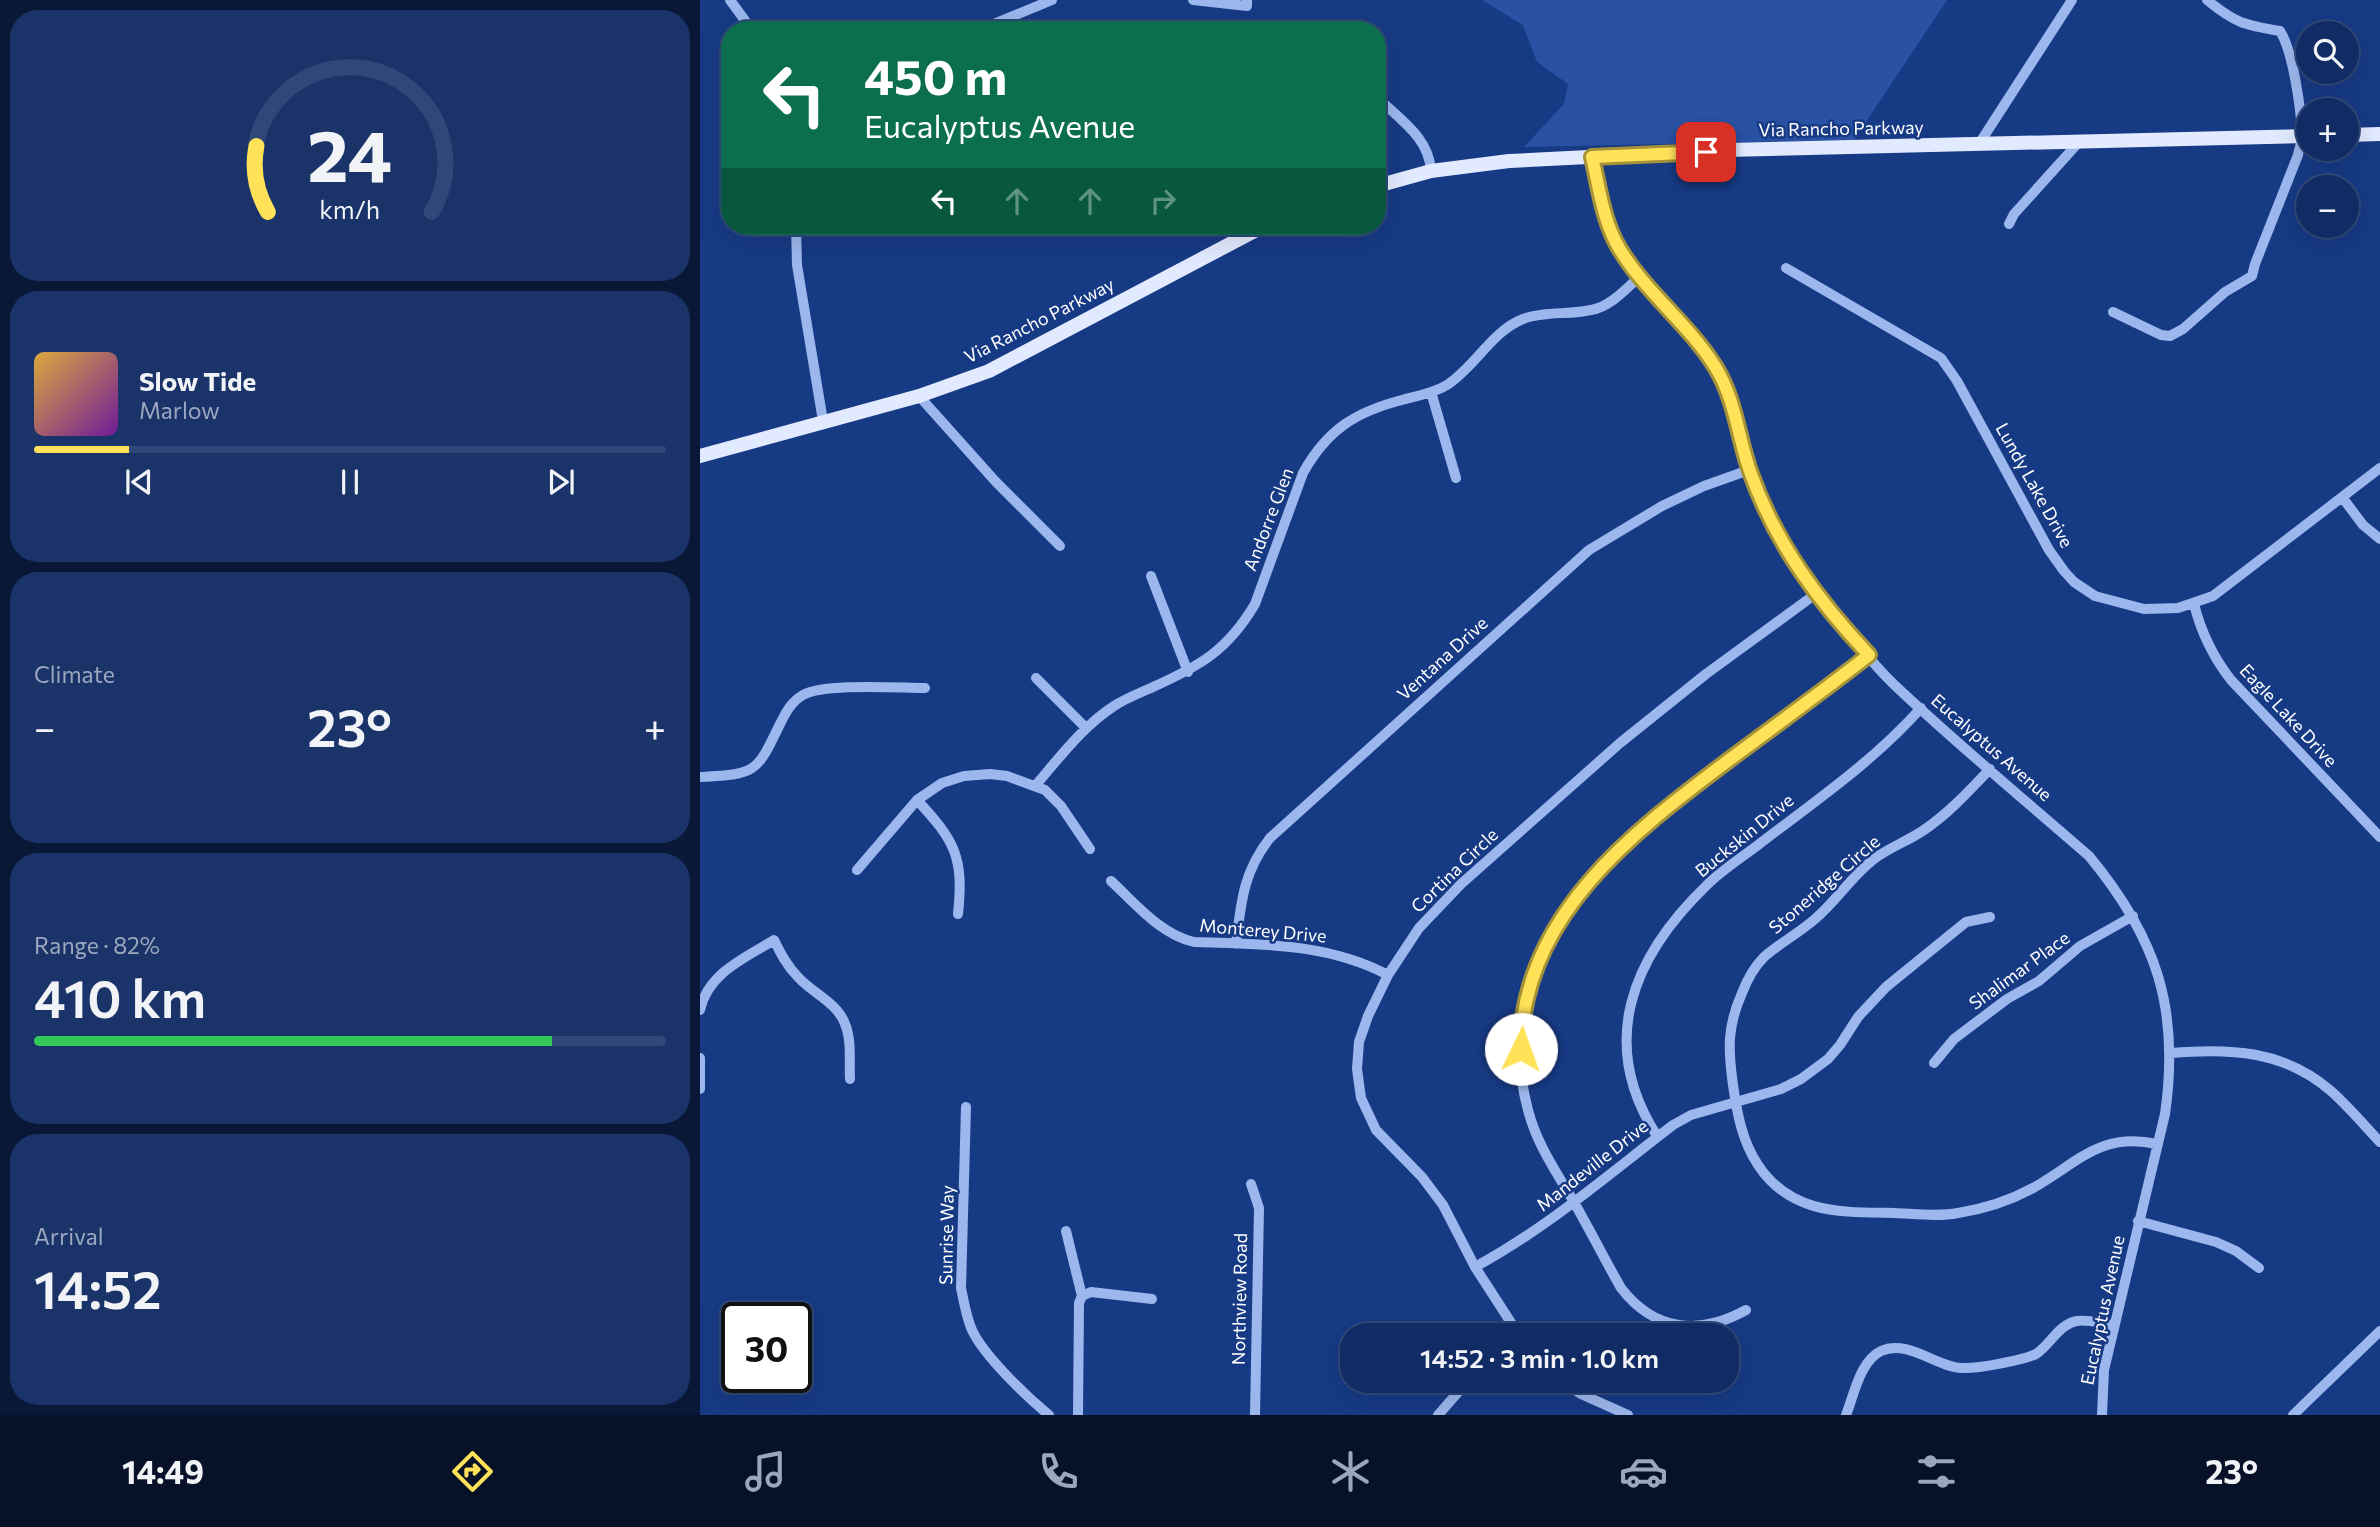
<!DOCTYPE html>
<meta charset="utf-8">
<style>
:root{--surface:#112c64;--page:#1a346a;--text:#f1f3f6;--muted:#9ca7bf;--line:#304878;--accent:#ffe258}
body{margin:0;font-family:Commissioner,sans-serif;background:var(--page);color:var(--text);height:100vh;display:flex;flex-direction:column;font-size:26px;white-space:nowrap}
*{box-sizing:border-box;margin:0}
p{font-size:23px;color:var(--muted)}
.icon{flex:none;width:38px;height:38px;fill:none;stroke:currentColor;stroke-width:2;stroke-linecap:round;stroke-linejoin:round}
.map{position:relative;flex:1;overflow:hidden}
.panel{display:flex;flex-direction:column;gap:10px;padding:10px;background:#091837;width:700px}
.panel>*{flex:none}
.top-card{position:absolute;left:21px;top:21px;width:665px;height:214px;border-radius:28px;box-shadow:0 7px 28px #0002,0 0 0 2px var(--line);background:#0b6e4f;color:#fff;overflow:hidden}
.fabs{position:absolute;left:1596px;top:21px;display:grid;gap:14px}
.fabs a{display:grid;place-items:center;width:63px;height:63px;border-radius:50%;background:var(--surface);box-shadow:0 7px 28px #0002,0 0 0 2px var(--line);font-size:35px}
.speed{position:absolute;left:21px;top:1302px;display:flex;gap:14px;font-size:35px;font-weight:700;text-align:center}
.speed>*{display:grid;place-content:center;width:91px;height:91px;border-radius:50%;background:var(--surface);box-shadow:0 7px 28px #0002,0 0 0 2px var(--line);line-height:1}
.speed .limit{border:4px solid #111;border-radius:10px;background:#fff;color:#111}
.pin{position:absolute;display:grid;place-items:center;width:60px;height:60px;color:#fff;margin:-30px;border-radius:14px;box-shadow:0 4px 10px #0006}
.me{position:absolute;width:77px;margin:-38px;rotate:3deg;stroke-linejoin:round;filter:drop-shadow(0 0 5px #0008)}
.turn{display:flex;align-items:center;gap:24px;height:147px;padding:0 28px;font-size:32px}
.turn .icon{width:91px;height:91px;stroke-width:2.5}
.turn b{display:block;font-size:49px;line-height:60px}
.lanes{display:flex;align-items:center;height:66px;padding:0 28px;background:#0003;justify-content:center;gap:35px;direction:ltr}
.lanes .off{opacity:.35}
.big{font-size:52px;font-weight:600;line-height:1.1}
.panel .widget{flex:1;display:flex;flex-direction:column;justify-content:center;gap:10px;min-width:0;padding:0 24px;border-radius:28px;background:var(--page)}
.panel .dial{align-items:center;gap:0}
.dial svg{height:182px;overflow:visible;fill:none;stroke:var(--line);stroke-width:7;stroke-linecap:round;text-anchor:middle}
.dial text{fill:var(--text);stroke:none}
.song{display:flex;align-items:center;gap:21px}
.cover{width:84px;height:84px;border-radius:10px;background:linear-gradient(135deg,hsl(40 70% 55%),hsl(280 70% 35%))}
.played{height:7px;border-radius:4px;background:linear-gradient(90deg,var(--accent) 15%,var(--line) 15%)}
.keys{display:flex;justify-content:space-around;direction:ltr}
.heat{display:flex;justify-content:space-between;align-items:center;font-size:38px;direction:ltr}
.charge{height:10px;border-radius:5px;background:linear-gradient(90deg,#34c759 82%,var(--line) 0)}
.trip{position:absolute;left:640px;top:1323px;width:399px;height:70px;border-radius:28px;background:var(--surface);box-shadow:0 7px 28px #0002,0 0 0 2px var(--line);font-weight:600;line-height:70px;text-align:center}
.tab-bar{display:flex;height:112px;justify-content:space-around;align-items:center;background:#071228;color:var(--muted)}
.tab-bar .icon{width:49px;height:49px}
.tab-bar .on{color:var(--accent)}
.tab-bar b{font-size:32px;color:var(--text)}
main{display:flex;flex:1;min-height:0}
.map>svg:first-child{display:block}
.green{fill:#2952a4}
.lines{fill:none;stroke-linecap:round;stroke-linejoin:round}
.minor{stroke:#9cb7ed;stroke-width:10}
.major{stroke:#e2eaff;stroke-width:14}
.route-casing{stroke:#a69339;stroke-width:18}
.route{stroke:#ffe258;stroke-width:12}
.labels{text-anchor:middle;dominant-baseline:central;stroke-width:5;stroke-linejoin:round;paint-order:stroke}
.street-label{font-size:18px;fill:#fff;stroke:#173a85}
</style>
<main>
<section class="panel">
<div class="widget dial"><svg viewBox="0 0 100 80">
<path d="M14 69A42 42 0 1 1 86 69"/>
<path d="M14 69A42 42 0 0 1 9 40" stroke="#ffe258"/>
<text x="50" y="56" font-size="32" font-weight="700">24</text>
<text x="50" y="72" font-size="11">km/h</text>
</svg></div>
<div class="widget">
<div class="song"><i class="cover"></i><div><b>Slow Tide</b><p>Marlow</p></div></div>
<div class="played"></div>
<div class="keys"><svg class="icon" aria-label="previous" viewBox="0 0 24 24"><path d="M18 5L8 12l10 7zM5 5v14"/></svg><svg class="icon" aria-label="pause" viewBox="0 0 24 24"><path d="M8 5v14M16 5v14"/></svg><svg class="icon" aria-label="next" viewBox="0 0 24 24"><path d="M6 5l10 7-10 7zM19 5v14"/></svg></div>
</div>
<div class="widget"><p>Climate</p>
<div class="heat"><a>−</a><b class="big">23°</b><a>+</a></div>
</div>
<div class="widget"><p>Range · 82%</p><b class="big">410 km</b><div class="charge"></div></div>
<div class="widget"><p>Arrival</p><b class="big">14:52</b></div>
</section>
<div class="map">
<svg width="1680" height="1415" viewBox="0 0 1680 1415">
<rect width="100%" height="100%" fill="#173a85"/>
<path class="green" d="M782 0H1247L1154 140 824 147 864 104 868 84 837 62 823 25Z"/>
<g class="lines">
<path class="minor" d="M30 0 52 30
M493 0 547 6V0
M95 30C113 25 127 23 144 30
M279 30 352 0
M677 97C699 119 729 137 731 171
M1279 144 1372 0
M893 157C901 201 911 243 940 278 965 309 1000 336 1018 372 1041 416 1043 467 1065 512 1081 546 1103 575 1126 604 1150 634 1174 667 1202 692 1263 749 1327 802 1389 856 1457 938 1480 1009 1465 1114L1404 1370 1402 1415
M1309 224 1314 214 1379 142
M96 226 97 265 123 421
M1086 268 1241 358 1257 381 1349 550 1364 571 1374 582 1395 596 1444 609 1478 608 1513 596 1680 468
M1413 312 1461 335 1470 336 1483 329 1525 292 1552 276 1555 264 1598 155C1599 148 1603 141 1602 134 1601 109 1593 51 1580 31 1544 25 1535 23 1507 0
M731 392 756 478
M219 396 296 482 360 546
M1642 497 1663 525 1680 539
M451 576 488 672
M1494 604C1501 632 1513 657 1531 680L1680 837
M336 678 385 727
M1290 769C1269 791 1249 813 1224 830 1208 841 1190 847 1174 859 1152 876 1136 901 1115 919 1099 933 1080 943 1064 957 1054 967 1047 980 1042 993 1027 1027 1028 1049 1033 1085 1037 1113 1042 1141 1058 1165 1091 1215 1142 1212 1195 1213 1216 1214 1238 1217 1258 1213 1283 1209 1311 1200 1333 1188 1379 1162 1400 1132 1457 1144
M0 777C56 774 56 774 80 724 86 712 91 702 103 695 124 683 198 688 225 688
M335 786C360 757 382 727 414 706 426 698 440 693 453 687 500 666 528 650 555 604L603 473C627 430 655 412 702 400 717 396 734 393 747 385 775 367 792 331 823 319 844 311 869 315 891 310 910 307 926 289 939 277
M217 800C255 841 264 857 258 914
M157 870 217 800 242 783 264 776 290 774 307 776 345 790 361 806 390 849
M411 881C436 904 460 934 494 942 560 944 628 943 688 975
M536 944C541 903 543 872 570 838L889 550 962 506 1004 486 1049 470
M0 1010C8 973 45 958 74 940 81 954 87 966 98 977 112 993 138 1003 145 1024 152 1041 149 1061 150 1079
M1471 1053C1529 1048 1584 1050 1631 1091 1648 1106 1664 1125 1680 1142
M0 1058V1089
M1234 1063 1254 1039 1307 999 1339 981 1380 946 1433 916
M266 1107 261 1288C264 1302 266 1316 272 1330 284 1356 326 1396 349 1415
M957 1136C897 1043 932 957 1007 885 1022 870 1041 858 1058 845 1114 802 1174 761 1221 708
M551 1184 559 1208 555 1415
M1438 1221 1516 1242 1536 1251 1559 1268
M366 1231 382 1296
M775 1267C847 1228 909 1174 973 1125L991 1115 1081 1089 1101 1079 1128 1059 1140 1045 1158 1017 1186 987 1266 922 1290 917
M1046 1310C999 1336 954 1331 921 1288 905 1260 891 1232 875 1204 857 1173 837 1145 828 1110 785 950 916 845 1030 760 1076 725 1123 690 1169 655
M819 1335 775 1267 743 1205 722 1177 676 1130 661 1098 657 1069 659 1042 668 1016 688 975 719 928 761 884 920 743 1006 674 1117 593
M862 1381 881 1394 928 1415
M378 1415 379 1303 382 1296 391 1292 452 1299
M738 1415 768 1381
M1146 1415C1154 1395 1160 1361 1181 1351 1208 1339 1236 1367 1262 1368 1276 1369 1325 1360 1336 1354 1350 1345 1359 1324 1377 1321 1388 1319 1403 1324 1414 1325
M1593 1415 1680 1331"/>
<path class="major" d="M1647 135 1680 134
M677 186 731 171 809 161 1026 150 1608 136
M0 456 219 396 289 371 564 226"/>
</g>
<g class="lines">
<defs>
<path id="route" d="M821 1049C821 917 933 832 1029 760 1076 725 1123 691 1169 655 1119 602 1076 544 1051 474 1038 439 1036 401 1016 368 989 324 946 293 919 248 903 221 899 187 892 157L1006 152"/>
</defs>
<use href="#route" class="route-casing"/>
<use href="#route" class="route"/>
</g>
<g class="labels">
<g class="street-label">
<text transform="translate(1141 128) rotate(-1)">Via Rancho Parkway</text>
<text transform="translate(339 320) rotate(-27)">Via Rancho Parkway</text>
<text transform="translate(1335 485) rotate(61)">Lundy Lake Drive</text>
<text transform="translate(568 519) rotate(-69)">Andorre Glen</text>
<text transform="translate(742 658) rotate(-42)">Ventana Drive</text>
<text transform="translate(1589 715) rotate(47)">Eagle Lake Drive</text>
<text transform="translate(1292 747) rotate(41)">Eucalyptus Avenue</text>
<text transform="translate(1044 835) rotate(-39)">Buckskin Drive</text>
<text transform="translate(754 870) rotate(-44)">Cortina Circle</text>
<text transform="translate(1124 884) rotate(-41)">Stoneridge Circle</text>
<text transform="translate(563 930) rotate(5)">Monterey Drive</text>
<text transform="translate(1319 970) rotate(-36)">Shalimar Place</text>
<text transform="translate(892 1165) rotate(-38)">Mandeville Drive</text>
<text transform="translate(246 1235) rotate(-89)">Sunrise Way</text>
<text transform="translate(539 1299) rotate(-89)">Northview Road</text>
<text transform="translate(1402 1310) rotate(-78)">Eucalyptus Avenue</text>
</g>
</g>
</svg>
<div class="fabs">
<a><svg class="icon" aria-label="search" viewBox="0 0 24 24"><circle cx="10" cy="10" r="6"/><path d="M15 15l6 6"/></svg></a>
<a>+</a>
<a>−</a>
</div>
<div class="speed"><div class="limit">30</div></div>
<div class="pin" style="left:1006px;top:152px;background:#d93025"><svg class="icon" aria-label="arrive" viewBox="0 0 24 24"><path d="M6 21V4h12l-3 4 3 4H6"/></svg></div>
<svg class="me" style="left:821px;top:1049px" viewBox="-20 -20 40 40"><circle r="19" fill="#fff"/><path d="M0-13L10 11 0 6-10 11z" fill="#ffe258"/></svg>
<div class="trip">14:52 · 3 min · 1.0 km</div>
<div class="top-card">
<div class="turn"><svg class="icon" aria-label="left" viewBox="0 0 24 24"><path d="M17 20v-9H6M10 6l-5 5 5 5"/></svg><div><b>450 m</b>Eucalyptus Avenue</div></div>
<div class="lanes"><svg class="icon" aria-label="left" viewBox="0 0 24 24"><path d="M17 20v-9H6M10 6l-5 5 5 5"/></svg><svg class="icon off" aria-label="ahead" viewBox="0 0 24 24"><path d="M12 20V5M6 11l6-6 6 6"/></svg><svg class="icon off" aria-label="ahead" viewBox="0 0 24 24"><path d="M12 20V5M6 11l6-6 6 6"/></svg><svg class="icon off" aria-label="right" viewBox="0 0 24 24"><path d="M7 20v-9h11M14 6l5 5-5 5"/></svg></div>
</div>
</div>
</main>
<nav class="tab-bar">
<b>14:49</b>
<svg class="icon on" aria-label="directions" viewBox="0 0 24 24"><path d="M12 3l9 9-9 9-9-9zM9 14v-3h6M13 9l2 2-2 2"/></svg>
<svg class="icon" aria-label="music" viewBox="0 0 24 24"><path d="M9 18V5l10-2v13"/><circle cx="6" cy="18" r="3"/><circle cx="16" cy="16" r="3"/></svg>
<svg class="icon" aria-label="phone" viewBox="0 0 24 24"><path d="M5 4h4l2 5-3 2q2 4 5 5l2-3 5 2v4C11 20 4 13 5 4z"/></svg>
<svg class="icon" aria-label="climate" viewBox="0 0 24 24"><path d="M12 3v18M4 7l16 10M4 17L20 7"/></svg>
<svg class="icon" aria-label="car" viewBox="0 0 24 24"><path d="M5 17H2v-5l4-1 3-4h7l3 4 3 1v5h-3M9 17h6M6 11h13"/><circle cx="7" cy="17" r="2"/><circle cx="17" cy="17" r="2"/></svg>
<svg class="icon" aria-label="filters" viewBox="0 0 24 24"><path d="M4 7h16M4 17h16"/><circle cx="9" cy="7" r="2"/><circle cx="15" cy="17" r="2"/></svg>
<b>23°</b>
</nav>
